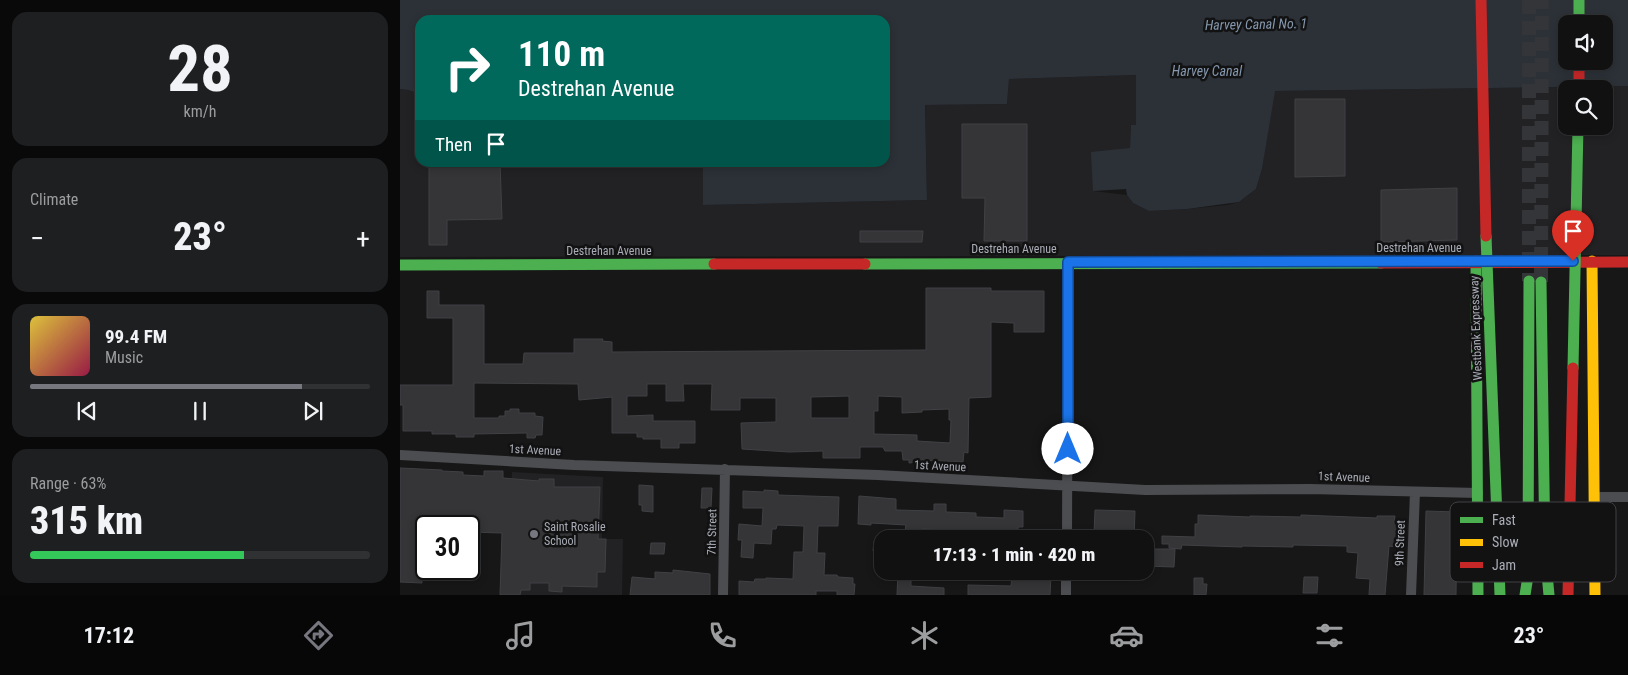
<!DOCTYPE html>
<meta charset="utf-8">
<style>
:root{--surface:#111112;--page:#1e1f20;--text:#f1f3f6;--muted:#9c9d9f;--line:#303132;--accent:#77787f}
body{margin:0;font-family:"Roboto Condensed",sans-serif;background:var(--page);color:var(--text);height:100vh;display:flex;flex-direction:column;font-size:19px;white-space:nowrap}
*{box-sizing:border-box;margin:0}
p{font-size:16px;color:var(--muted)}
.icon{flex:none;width:28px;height:28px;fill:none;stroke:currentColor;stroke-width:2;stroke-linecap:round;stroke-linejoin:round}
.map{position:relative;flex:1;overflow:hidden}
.drawer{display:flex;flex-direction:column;gap:12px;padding:12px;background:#09090a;width:400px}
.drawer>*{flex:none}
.top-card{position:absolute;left:15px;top:15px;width:475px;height:152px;border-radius:15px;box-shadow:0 2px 8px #0003,0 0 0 1px var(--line);background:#00695c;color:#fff;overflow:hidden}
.fabs{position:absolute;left:1158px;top:15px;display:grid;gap:10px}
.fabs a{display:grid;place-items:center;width:55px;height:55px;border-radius:10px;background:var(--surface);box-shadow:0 2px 8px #0003,0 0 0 1px var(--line);font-size:25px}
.speed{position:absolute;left:15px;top:515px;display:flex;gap:10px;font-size:25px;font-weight:700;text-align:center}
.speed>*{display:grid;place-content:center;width:65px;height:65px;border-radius:50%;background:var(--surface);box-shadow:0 2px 8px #0003,0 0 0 1px var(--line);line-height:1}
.speed .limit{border:2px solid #111;border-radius:8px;background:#fff;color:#111}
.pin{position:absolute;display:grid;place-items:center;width:42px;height:42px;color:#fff;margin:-51px -21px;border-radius:50% 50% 50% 0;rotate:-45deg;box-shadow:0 0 5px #0007}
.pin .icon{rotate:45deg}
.me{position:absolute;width:55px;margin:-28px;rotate:0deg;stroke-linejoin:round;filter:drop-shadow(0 0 4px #0008)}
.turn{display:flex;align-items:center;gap:18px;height:105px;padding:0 20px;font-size:22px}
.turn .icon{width:65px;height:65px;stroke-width:2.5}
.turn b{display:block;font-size:35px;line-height:42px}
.then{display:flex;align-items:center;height:48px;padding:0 20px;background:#0003;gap:10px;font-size:19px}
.big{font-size:38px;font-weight:800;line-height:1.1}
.drawer .tile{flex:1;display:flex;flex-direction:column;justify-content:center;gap:8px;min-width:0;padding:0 18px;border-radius:15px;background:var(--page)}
.drawer .dial{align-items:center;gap:0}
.dial b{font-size:65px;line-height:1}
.song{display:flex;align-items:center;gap:15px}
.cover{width:60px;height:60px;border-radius:8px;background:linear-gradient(135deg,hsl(50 70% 55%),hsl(340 70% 35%))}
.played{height:5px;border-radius:2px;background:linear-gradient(90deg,var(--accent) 80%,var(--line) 80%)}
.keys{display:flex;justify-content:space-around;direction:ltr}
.heat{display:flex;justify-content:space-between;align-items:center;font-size:28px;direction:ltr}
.charge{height:8px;border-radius:4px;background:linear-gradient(90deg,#34c759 63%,var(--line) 0)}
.trip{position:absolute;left:474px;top:530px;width:280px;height:50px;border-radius:15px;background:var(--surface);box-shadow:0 2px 8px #0003,0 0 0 1px var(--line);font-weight:800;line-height:50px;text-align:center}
.dock{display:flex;height:80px;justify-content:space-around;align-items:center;background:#070707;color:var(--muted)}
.dock .icon{width:35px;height:35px}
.dock .selected{color:var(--accent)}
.dock b{font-size:22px;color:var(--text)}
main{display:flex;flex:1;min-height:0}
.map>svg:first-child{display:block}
.built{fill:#222224;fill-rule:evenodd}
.water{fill:#2c3138;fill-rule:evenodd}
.building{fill:#353538;stroke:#404144;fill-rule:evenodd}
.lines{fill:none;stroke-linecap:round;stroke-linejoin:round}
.secondary-tunnel{stroke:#343538;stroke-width:14;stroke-dasharray:14 7;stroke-linecap:butt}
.street{stroke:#4c4d50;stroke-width:10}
.fast{stroke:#4caf50;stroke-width:11}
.slow{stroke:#ffc107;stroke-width:11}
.jam{stroke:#c62828;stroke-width:11}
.fast-bridge{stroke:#4caf50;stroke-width:11}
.jam-bridge{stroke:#c62828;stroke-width:11}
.route-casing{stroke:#114b97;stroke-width:12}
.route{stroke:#1a73e8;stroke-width:9}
.poi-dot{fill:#77787f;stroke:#121213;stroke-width:2}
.labels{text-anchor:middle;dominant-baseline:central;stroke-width:5;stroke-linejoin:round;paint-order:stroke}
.street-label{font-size:12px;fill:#aaadb7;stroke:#121213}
.poi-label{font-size:12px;fill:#aaadb7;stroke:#121213;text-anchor:start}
.water-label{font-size:14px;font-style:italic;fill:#8598ae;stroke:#121213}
.key{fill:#121213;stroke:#404044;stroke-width:1}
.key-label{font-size:14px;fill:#aaadb7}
</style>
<main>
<section class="drawer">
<div class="tile dial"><b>28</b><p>km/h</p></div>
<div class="tile"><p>Climate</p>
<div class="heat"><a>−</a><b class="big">23°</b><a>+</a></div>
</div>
<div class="tile">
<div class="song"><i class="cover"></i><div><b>99.4 FM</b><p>Music</p></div></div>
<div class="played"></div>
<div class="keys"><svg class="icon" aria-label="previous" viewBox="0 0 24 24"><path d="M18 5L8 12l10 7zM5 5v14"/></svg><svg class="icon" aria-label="pause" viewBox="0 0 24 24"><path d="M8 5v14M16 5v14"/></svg><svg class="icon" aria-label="next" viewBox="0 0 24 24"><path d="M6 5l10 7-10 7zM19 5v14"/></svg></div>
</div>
<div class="tile"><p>Range · 63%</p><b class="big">315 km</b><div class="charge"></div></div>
</section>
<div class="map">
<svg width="1228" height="595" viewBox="0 0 1228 595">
<rect width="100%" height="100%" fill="#171718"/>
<path class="built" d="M737 75 736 125H731L730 148 693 191 727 195 733 203 749 211 787 209 827 205 839 202 856 189 862 169 874 91 1228 86V255L0 257V89L8 90 20 94V162L303 163V205L527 200 525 105 607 104 609 79ZM1166 89H1204V126H1166Z
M112 472 203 477 202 539H223L222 595H100L102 527H110Z"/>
<path class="water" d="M0 0H1228V86L875 91 862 169 856 189 839 202 787 209 749 211 733 203 727 195 726 189 693 191 691 152 730 148 731 125H736V75L609 79 607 104 525 105 527 200 303 205V163L485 162V20H20V94L8 90 0 89ZM1166 24H1204V61H1166Z"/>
<path class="building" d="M895 99H945V176L895 177Z
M562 124H627V241H584L585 198H562Z
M29 162H100L102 219 47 220V245H29Z
M1057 188V240L981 242V190Z
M460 231H523L522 242H460Z
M526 288H591V291H644V332H614V323L591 322V397L569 398 568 453 564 452 563 462 517 460V462L509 463V460H503L502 451H485L483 447H460V458H423V451L389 452 342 449 341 423 376 422V398H340V410H311L312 384H283L284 401H266V384H247V396H227V416L253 415V421H295V443H279V448H261V439H243V437H237V433H212V397L179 400 178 384 74 383V418H99V416H105V411H110V409H119V413H135V416L143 417 142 435H136L135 438H127V433L74 434V437H56V434H32V431H3V405H0V385H53V318H27V291H39V305H84V364H123L124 353H174V339H203L202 341 212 342V352L526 350ZM449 396V418H411V397ZM478 396 502 397V413L522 412V410L549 409V420H551L550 443 517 441V435L474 434V411H478Z
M0 468 42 470V471L63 472V475L84 476V471H103V478L139 481V479H154V487H200L198 539H206L205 572H197V587L162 586V592L149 591V583H130V590H121L120 595H100L102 533 69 532V526H26V563L22 566V583L0 582Z
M239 485 253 486V512L242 511V505H239Z
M302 488H312L311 508H301Z
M364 490 378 491V495L439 497 438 526H418L417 553H425L424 575H437L438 577 453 578V584H455L454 595H437V591H416V595H339V581L354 582 355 579H366V578L393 579 394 552H403L404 526 377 525 376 529H372L371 544 354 543 353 558 341 557 342 540H338L339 524 362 526 363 508H343V491L364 492Z
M459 496 496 499V510L534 511V504H546V512L576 513V517L604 518V510L623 511V527H618V531H575V539H563V534H551V530L522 529V532L505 531 506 525 471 523V525L458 524Z
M695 510 735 511 734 539H713V536L694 535Z
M1026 511 1057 512 1056 595H1024Z
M798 515 850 517V516L901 517V515L977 518V516H995L994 523H997L996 547 989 546 985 595H969L970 579 956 578 958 553 947 552V546L893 545V547L842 546V547L782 545 781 549 769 548V544H762V536L795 537V524H798Z
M474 541H482V551H473Z
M251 543H265L264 554H250Z
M752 549H775L774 567 745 566 746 553H752Z
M273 570 310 574V595H230L232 577 255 579V572L273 573Z
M498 571H511V586L544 588V595H497Z
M637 574 651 575 650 595H568V585L611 586 612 575 637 577Z
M904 577H918L917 593H903Z
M794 578H803V584H807L806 595H794Z"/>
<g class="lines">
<path class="secondary-tunnel" d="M1129 0V281
M1141 282 1142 0"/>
<path class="street" d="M0 455 174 465 478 475 745 490 910 489 1078 493
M1196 497H1228
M667 539 668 262
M323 595 325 469
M666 595V571
M1011 595 1015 492"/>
<path class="fast" d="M1179 0V24
M1076 261 1078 595
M465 264 981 263
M0 265 314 264
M1141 282 1145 552 1149 595
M1125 595 1128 576 1129 281"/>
<path class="slow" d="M1192 261 1195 595"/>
<path class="jam" d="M1179 61V89
M981 263 1228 262
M314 264H465"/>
<path class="fast-bridge" d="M1086 236 1100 595
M1173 368 1178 126"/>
<path class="jam-bridge" d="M1081 0 1086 236
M1168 595 1173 368"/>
</g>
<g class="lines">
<defs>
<path id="route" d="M668 449V262L1173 261"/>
</defs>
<use href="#route" class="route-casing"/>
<use href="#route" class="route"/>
</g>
<circle class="poi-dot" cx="134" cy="534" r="5"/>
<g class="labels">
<g class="street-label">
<text x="1019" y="248">Destrehan Avenue</text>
<text x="614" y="249">Destrehan Avenue</text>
<text x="209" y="251">Destrehan Avenue</text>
<text transform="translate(1076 328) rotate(-92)">Westbank Expressway</text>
<text transform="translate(135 450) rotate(3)">1st Avenue</text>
<text transform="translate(540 466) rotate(3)">1st Avenue</text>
<text transform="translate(944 477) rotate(2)">1st Avenue</text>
<text transform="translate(312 532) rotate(-89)">7th Street</text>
<text transform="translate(1000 543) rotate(-88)">9th Street</text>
</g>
<g class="poi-label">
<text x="144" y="527">Saint Rosalie<tspan x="144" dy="14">School</tspan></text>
</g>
<g class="water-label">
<text transform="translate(856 24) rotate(-1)">Harvey Canal No. 1</text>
<text x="807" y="71">Harvey Canal</text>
</g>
</g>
<rect x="1050" y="502" width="166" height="80" rx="8" class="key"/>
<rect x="1060" y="517" width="23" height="6" fill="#4caf50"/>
<rect x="1060" y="539" width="23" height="7" fill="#ffc107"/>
<rect x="1060" y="562" width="23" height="6" fill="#c62828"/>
<g class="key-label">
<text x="1092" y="525">Fast</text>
<text x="1092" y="547">Slow</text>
<text x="1092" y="570">Jam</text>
</g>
</svg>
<div class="fabs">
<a><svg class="icon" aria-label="sound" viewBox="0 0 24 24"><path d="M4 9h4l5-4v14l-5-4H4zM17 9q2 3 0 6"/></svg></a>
<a><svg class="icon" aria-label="search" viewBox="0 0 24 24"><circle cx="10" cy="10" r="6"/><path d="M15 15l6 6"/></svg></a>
</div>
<div class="speed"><div class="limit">30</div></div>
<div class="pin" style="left:1173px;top:261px;background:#d93025"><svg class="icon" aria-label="arrive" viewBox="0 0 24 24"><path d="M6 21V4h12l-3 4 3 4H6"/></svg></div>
<svg class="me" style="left:668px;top:449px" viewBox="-20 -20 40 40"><circle r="19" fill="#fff"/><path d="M0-13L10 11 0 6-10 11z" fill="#1a73e8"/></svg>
<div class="trip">17:13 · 1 min · 420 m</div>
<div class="top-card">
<div class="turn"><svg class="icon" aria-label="right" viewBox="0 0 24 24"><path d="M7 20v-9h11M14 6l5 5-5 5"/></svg><div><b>110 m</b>Destrehan Avenue</div></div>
<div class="then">Then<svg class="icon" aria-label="arrive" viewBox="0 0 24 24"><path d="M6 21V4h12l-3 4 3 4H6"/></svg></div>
</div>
</div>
</main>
<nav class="dock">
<b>17:12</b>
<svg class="icon selected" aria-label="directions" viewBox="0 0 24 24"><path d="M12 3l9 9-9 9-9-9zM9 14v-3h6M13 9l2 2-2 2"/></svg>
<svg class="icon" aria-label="music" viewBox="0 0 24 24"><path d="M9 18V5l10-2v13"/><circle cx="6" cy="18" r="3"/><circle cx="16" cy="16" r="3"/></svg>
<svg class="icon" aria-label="phone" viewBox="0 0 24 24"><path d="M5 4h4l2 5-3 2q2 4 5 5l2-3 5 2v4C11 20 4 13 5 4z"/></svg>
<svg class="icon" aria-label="climate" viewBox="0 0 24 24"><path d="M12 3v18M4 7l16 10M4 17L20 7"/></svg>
<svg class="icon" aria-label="car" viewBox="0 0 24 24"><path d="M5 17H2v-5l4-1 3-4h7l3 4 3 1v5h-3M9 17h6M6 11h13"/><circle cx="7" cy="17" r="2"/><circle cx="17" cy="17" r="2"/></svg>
<svg class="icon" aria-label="filters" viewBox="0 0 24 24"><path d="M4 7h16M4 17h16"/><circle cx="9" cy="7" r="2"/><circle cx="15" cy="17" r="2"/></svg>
<b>23°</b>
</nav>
